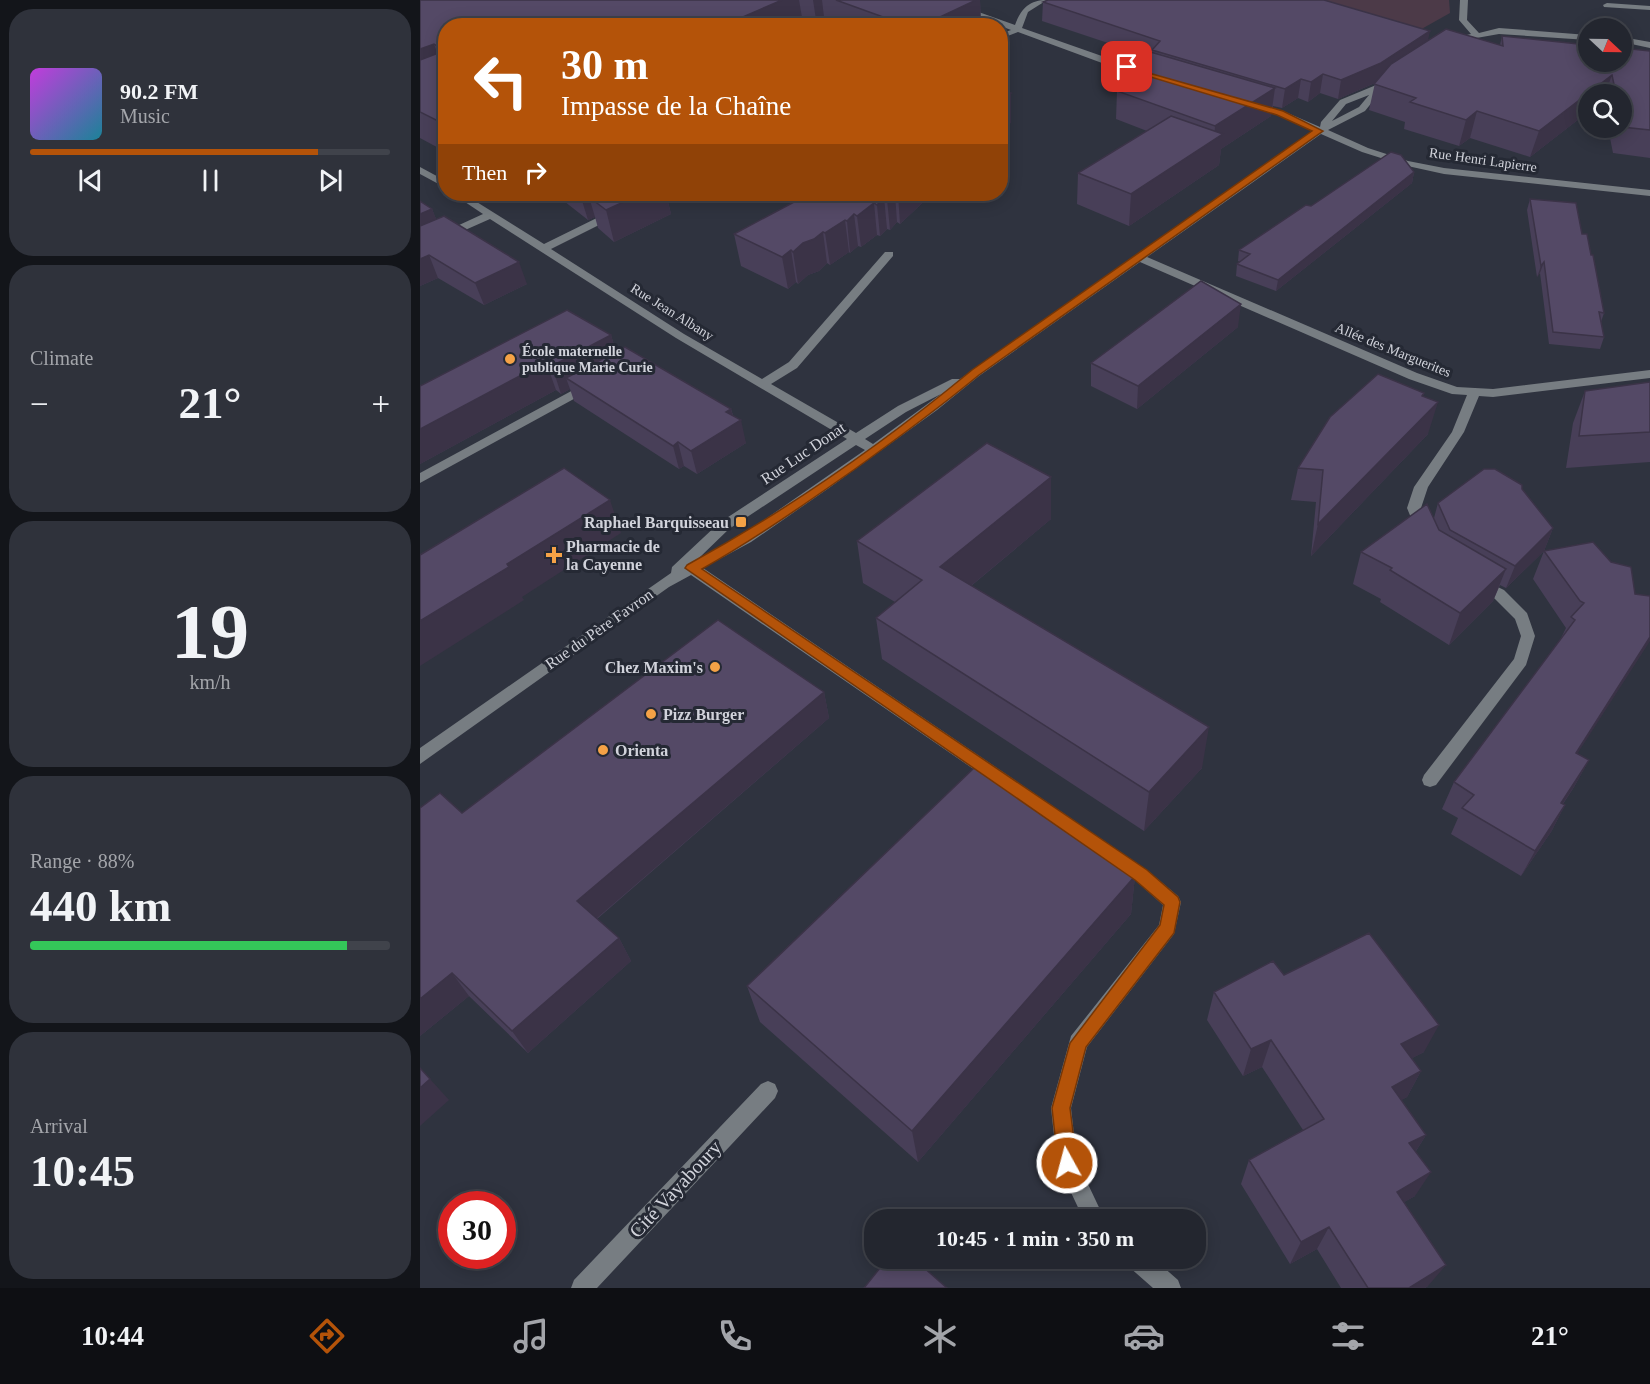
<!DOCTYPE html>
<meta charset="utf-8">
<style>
:root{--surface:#23262f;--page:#2f323b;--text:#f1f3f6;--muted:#a3a5aa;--line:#40434b;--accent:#b45309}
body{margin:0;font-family:"Times New Roman",serif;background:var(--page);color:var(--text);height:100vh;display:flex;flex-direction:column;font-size:22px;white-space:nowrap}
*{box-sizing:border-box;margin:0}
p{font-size:20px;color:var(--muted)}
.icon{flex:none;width:33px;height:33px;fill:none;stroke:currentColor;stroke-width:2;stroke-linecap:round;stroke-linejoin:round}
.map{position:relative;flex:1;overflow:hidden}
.sheet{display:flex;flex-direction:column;gap:9px;padding:9px;background:#13151a;width:420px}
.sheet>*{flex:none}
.guide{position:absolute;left:18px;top:18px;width:570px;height:183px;border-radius:24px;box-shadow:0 3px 15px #0003,0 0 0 2px var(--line);background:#b45309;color:#fff;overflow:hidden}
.needle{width:39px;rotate:112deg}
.controls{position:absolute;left:1158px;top:18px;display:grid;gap:12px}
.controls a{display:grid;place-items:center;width:54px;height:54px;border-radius:50%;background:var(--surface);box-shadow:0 3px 15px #0003,0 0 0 2px var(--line);font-size:30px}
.speed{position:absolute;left:18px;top:1191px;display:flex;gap:12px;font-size:30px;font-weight:700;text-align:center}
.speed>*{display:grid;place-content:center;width:78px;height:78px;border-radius:50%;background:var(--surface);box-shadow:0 3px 15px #0003,0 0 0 2px var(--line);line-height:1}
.speed .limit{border:9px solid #d22;background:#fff;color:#111}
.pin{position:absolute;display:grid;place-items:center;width:51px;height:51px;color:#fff;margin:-26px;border-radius:12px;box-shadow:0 3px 9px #0006}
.me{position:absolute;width:66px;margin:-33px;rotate:353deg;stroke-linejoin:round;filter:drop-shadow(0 0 4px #0008)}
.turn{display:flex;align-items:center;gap:21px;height:126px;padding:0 24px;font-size:27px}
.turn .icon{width:78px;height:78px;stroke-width:2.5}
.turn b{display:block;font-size:42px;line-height:51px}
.then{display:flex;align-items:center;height:57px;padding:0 24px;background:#0003;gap:12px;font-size:22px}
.big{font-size:45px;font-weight:700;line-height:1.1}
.sheet .card{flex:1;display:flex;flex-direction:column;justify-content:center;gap:9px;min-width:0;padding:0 21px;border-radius:24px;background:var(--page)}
.sheet .dial{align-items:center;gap:0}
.dial b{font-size:78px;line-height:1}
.song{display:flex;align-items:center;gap:18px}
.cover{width:72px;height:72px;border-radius:9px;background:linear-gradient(135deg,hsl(290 70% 55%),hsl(190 70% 35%))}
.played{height:6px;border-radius:3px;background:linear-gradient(90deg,var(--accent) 80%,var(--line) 80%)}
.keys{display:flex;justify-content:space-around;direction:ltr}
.heat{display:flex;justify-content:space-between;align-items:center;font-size:33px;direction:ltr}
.charge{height:9px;border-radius:4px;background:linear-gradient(90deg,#34c759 88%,var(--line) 0)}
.trip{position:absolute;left:444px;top:1209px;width:342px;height:60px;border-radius:24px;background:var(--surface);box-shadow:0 3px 15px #0003,0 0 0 2px var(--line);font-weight:700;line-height:60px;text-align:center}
.dock{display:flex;height:96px;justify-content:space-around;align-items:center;background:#0e0f13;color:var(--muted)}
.dock .icon{width:42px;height:42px}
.dock .on{color:var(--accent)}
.dock b{font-size:27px;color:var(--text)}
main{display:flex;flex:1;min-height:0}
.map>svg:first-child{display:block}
.green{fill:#4c3a48}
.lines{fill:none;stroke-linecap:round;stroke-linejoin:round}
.minor{fill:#777d82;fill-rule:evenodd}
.wall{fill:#483f58}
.shaded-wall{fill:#3b3347}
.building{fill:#544966;stroke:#3b3347;stroke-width:1.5}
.route{fill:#b45309;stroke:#753606;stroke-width:1.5}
.poi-dot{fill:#f5a246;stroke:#252934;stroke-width:2}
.labels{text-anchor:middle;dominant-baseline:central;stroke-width:6;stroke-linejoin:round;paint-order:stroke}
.far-street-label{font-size:14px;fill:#d1d3db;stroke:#252934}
.far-poi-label{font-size:14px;font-weight:bold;fill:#d1d3db;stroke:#252934;text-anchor:start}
.street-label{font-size:16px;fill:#d1d3db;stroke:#252934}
.poi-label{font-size:16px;font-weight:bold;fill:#d1d3db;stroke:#252934;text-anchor:start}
.near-street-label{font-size:20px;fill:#d1d3db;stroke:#252934}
</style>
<main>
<section class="sheet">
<div class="card">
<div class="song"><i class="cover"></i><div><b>90.2 FM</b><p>Music</p></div></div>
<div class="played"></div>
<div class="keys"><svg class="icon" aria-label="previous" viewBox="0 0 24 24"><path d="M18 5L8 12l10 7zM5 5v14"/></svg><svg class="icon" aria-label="pause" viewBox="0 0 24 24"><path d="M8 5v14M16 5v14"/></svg><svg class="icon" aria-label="next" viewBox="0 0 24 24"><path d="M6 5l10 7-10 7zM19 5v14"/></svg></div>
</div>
<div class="card"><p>Climate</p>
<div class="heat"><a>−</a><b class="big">21°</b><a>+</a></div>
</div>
<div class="card dial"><b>19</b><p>km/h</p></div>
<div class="card"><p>Range · 88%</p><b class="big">440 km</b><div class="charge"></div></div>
<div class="card"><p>Arrival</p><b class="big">10:45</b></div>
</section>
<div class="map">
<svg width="1230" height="1288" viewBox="0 0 1230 1288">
<rect width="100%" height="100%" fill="#2f333f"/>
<path class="green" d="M842 0H1029L1030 13 989 36Z"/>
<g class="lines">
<path class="minor" d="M513 0H525L595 25C601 9 609 0 627 0L608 12 602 28 736 75 732 78 682 63 598 32 580 39V34L591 30Z
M1040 0H1048L1047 20 1059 33 1079 28 1168 35V40L1079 34 1028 43V39L1051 34 1039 20Z
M1187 3 1230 6V10L1184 7 1183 5Z
M1202 37 1230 42V48L1202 42Z
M961 83 965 86 945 111 908 130 948 148 988 161 1024 168 1230 190V196L1024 174 983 165 942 152 901 134 727 257 997 373 1037 387 1073 389 1230 370V378L1073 397 1059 396 1044 432 1008 487 1001 508 1010 530 1003 535 996 530 987 508 994 487 1032 432 1047 395 1032 394 989 379 720 262 559 376 517 410 409 488 331 542 283 568 727 870 758 896 761 902 754 934 667 1047 651 1108 657 1161 685 1220H664L637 1163 631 1108 651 1036 739 925 743 905 715 880 271 575 249 587 0 764V748L251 573 252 567 299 523 427 439 256 338 70 219 0 250V243L63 214 33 194H44L124 244 191 211H199V215L131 249 264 334 342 379 369 362 465 252H473V256L377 368 351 384 436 433 478 406 532 379H540L893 131 857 115 830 107V103L863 111 900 127 901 122 920 100ZM949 95 939 107 912 121 926 104ZM521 394 453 444 445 439 486 412ZM436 445 445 450 321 536 279 558 309 529Z
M0 167 26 181V188L0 174Z
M168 382 174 386 172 389 0 483V473Z
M1059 578 1084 590 1107 613 1115 636 1106 665 1016 785 1010 787 1004 785 1002 780 1004 775 1094 659 1101 636 1095 619 1074 598 1054 587 1052 583Z
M348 1081 355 1084 358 1091 355 1098 177 1288H151L154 1280 341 1084Z
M705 1258H733L758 1280 761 1288H733L708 1266Z"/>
</g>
<path class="wall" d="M0 0H560L561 26H389L383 23 26 26V152L0 138Z
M623 2 1008 40 1080 45 1082 36 1230 51V158L1193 153 1188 128H1202V94H1168V112L1110 157 1050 138 1039 146 984 129 985 122 949 110 955 83 918 99 900 93 888 102 878 98 862 108 853 106 851 116 801 149 799 165 709 226 657 204 658 173 727 131 696 119 697 91 724 55 622 21Z
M994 172 992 183 856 291 816 276 817 264 820 262 818 261 819 250 891 206Z
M105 194H124L114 198Z
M135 194H246L251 214 194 242 178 228 175 217 168 220Z
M389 194H512L480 224 477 222 470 230 467 229 460 236 457 235 441 247 438 246 430 253 429 252 410 265 407 263 399 271 388 275 378 284 376 282 368 289 321 266 314 234Z
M1110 199 1162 234 1184 313 1181 322 1184 337 1180 349 1129 344 1120 273 1117 277 1107 210Z
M12 209 16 219 107 284 64 305 18 278 0 286Z
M818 327 717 409 671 386V363Z
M191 335 196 352 311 409 313 415 326 443 277 474 264 466 259 469 154 401 150 389 141 394 136 390 0 464V386Z
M1230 382V462L1146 468 1153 423 1165 391Z
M1004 393 1003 396 1008 434 891 556 896 502 871 500 878 468Z
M631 477V519L551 586 782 768 724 831 462 659 456 618 475 602 443 583 437 541Z
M1102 489 1133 528 1124 551 1086 588 1080 585 1073 601 1029 645 960 602 961 599 933 584 941 552 1014 518 1018 503Z
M1173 542 1158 754 1169 760 1154 787 1143 804 1145 805 1131 832 1101 876 1031 834 1038 818 1022 809 1034 782 1140 640 1146 628 1113 579 1124 551Z
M404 692 409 718 177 919 199 938 211 961 108 1053 49 996 0 1036 42 813Z
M715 876 711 914 498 1162 340 1022 327 986Z
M864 975 1004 1052 992 1058 1001 1071 987 1097 981 1100 1006 1135 996 1151 995 1196 984 1202 1008 1286 1005 1288H921L897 1249 870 1264 821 1184 829 1160 883 1130 842 1067 823 1076 787 1020 794 992Z"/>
<path class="shaded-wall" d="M362 0H379L383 23 377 26H302Z
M393 0H402L405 25 397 26Z
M556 0H560L561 26H501Z
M1010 31 1006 50 957 82 918 99 921 80Z
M14 44 25 75 0 85V49Z
M903 74 900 93 888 102 891 82Z
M1192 75 1185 94H1168V112L1110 157 1119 131Z
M881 79 878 98 862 108 865 89Z
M855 88 851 116 801 149 799 165 709 226 711 194 794 140 795 126Z
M591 93V123L580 129V98Z
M1057 111 1050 138 1039 146 1046 120Z
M994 172 992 183 856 291 858 280Z
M112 194H124L114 198Z
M160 194H246L251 214 194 242 186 210 169 197 175 217 168 220Z
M472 194H475L477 222 470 230 467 199Z
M478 194H512L480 224Z
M464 197 467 229 460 236 457 205Z
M454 203 457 235 441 247 437 216Z
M12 209 21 231 0 241V214Z
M434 214 438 246 430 253 427 221Z
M425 220 429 252 410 265 405 233Z
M403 232 407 263 399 271 388 275 378 284 373 252 383 243Z
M371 250 376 282 368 289 362 257Z
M9 255 18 278 0 286V259Z
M99 262 107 284 64 305 55 283Z
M1124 262 1120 273 1117 277 1121 266Z
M821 304 818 327 717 409 718 386Z
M191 335 199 362 146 378 150 389 141 394 132 366Z
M126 362 136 390 0 464V429Z
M1018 402 1008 434 891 556 898 524Z
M311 409 315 424 321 420 326 443 277 474 271 451 306 412Z
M258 442 264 466 259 469 253 446Z
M631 477V519L523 609 520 567Z
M190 500 201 533 102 597 104 600 0 666V621L87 564Z
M1133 528 1124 551 1086 588 1095 566Z
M1086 569 1073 601 1029 645 1040 613Z
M1230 637V641L1141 779 1156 753Z
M404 692 409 718 169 925 157 901Z
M789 727 782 768 724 831 729 792Z
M1169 760 1154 787 1126 829 1141 803Z
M1145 805 1131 832 1101 876 1115 851Z
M715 876 711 914 498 1162 492 1131Z
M199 938 211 961 108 1053 92 1031Z
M32 973 49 996 0 1036V999Z
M1019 1025 1004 1052 967 1071 981 1044Z
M851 1040 842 1067 823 1076 831 1049Z
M1001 1071 987 1097 958 1113 972 1087Z
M10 1079 29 1100 0 1126V1088Z
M1006 1135 990 1160 989 1143Z
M1011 1172 995 1196 962 1215 977 1192Z
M909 1227 897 1249 870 1264 881 1242Z
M1026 1265 1008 1286 1005 1288H989Z"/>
<path class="building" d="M0 0H362L302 26H26V125L0 112V60L16 54 17 46 14 44 0 49Z
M416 0H556L501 26H488Z
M628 0H904L1010 31 961 63 921 80 903 74 891 82 881 79 865 89 732 50 740 41 623 2Z
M1026 29 1083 46 1082 36 1168 45V62H1202V48L1230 51V130L1202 127V94H1196L1192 75 1119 131 1057 111 1046 120 990 102 996 98 954 84 971 64Z
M727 51 855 88 795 126 697 91Z
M580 89 591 93 580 98Z
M751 116 803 134 711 194 658 173Z
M971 152 981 155 994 172 858 280 817 264 830 254 819 250 886 205 891 206Z
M176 194H221L186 210 169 197Z
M389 194H472L467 199 464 197 457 205 454 203 437 216 434 214 427 221 425 220 405 233 403 232 394 239 383 243 373 252 371 250 362 257 314 234Z
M1110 199 1156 203 1162 234H1167L1171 255H1173L1184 313 1179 312 1184 337 1133 332 1124 262 1121 266Z
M0 201 12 209 0 214Z
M24 216 99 262 55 283 9 255 0 259V226Z
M781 281 821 304 718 386 671 363Z
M147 310 191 335 132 366 126 362 0 429V386Z
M205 347 311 409 306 412 321 420 271 451 258 442 253 446 146 378Z
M958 374 1004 393 1002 396 1018 402 898 524 903 470 878 468 910 417Z
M1230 382V432L1159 436 1165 391Z
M567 443 631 477 520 567 789 727 729 792 456 618 502 580 437 541Z
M144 468 190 500 87 564 89 567 0 621V555Z
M1064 469H1075L1102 485V489L1133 528 1095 566 1030 530 1018 503Z
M1007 504 1019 530 1086 569 1040 613 970 570 972 568 941 552Z
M1173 542 1191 562 1211 567 1215 594 1230 596V637L1156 753 1169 760 1141 803 1145 805 1115 851 1042 808 1054 795 1034 782 1155 620 1151 617 1164 603 1160 601 1124 551Z
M298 620 404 692 157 901 199 938 92 1031 32 973 0 999V808L20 793 42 813Z
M554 768 715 876 492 1131 327 986Z
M949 933 1019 1025 981 1044 1001 1071 972 1087 1006 1135 989 1143 1011 1172 977 1192 1026 1265 989 1288H948L909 1227 881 1242 829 1160 904 1119 851 1040 831 1049 794 992 853 961 864 975Z
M0 1068 10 1079 0 1088Z
M468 1258H493L527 1288H444Z"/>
<path class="route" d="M704 66 863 111 903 131 559 375C519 408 478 438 435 469 385 504 335 539 282 569L727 870 758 897 760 902 754 933 666 1047 650 1108 657 1163 654 1170 647 1173 641 1170 638 1163 632 1108 650 1043 740 925 744 905 715 880 265 568 267 565C366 511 465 442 552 370L892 131 857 115 704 69Z"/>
<g class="poi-dot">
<circle cx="90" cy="359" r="6"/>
<rect x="315" y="516" width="12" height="12" rx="3"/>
<path d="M131 546h6v6h6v6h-6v6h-6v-6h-6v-6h6z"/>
<circle cx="295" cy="667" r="6"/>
<circle cx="231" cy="714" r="6"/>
<circle cx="183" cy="750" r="6"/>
</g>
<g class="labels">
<g class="far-street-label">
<text transform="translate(1063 160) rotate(8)">Rue Henri Lapierre</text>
<text transform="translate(252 312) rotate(32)">Rue Jean Albany</text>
<text transform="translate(973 350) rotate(22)">Allée des Marguerites</text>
</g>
<g class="far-poi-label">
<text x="102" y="351">École maternelle<tspan x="102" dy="16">publique Marie Curie</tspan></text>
</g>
<g class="street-label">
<text transform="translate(383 453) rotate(-34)">Rue Luc Donat</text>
<text transform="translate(179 629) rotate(-35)">Rue du Père Favron</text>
</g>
<g class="poi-label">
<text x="309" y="522" text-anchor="end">Raphael Barquisseau</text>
<text x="146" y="546">Pharmacie de<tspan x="146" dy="18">la Cayenne</tspan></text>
<text x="283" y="667" text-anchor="end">Chez Maxim's</text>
<text x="243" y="714">Pizz Burger</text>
<text x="195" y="750">Orienta</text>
</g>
<g class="near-street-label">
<text transform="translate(255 1189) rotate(-47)">Cité Vayaboury</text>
</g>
</g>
</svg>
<div class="controls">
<a><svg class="needle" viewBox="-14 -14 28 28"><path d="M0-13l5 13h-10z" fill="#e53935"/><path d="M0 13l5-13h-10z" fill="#a3a5aa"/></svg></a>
<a><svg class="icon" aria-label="search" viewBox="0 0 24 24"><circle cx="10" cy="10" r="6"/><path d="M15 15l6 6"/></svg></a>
</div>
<div class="speed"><div class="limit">30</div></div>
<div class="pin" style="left:707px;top:67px;background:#d93025"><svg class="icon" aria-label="arrive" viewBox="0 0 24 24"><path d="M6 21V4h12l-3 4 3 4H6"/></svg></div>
<svg class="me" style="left:647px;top:1163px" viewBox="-20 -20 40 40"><circle r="17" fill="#b45309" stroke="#fff" stroke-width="3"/><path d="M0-11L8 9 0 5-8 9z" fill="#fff"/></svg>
<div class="trip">10:45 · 1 min · 350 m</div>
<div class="guide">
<div class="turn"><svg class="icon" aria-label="left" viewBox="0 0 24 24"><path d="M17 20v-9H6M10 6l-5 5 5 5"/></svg><div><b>30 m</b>Impasse de la Chaîne</div></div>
<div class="then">Then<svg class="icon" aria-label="right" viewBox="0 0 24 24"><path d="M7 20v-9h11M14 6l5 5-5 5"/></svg></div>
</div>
</div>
</main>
<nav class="dock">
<b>10:44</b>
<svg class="icon on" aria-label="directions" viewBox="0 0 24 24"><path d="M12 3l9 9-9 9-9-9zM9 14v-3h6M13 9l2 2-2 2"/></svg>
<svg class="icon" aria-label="music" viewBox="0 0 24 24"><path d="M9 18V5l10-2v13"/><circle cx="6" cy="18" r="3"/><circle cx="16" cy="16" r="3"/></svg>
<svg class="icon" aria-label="phone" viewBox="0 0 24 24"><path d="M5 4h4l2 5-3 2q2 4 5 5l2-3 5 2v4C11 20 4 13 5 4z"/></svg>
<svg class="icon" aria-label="climate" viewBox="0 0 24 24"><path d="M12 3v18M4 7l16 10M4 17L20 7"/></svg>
<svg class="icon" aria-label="car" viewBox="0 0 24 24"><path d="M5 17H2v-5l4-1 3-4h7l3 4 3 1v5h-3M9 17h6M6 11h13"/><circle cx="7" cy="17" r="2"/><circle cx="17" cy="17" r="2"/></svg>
<svg class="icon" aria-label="filters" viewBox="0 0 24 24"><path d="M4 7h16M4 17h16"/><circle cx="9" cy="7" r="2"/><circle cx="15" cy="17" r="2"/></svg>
<b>21°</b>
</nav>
